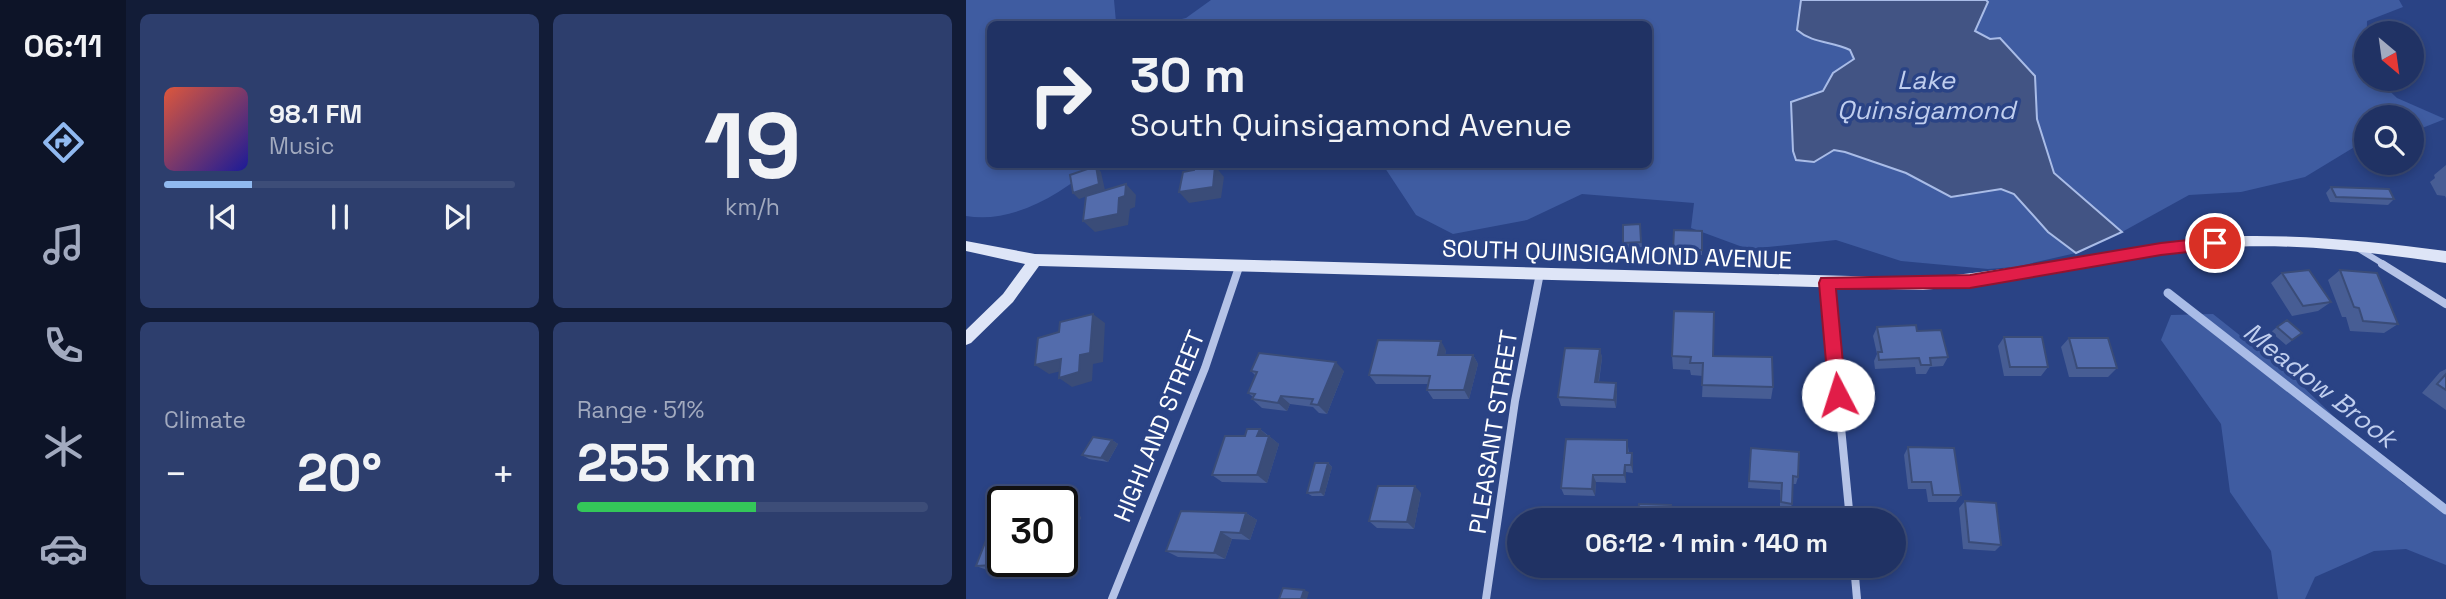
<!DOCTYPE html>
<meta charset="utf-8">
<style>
:root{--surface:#203264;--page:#2d3e6d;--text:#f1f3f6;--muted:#a2aabf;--line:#3d4d78;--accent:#90b9f0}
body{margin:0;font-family:"Space Grotesk",sans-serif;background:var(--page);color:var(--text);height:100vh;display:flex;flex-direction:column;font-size:26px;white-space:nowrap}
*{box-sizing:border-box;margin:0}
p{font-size:23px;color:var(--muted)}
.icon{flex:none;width:38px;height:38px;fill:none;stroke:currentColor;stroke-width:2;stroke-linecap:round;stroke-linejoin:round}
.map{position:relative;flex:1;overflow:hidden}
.details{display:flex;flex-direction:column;gap:14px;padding:14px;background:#121c37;width:840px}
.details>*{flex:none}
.hud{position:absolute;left:21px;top:21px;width:665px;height:147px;border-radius:10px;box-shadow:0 4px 10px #0003,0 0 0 2px var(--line);background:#203264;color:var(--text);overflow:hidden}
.needle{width:46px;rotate:151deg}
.tools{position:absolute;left:1388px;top:21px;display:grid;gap:14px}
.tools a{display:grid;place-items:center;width:70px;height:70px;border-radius:50%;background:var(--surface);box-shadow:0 4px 10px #0003,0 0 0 2px var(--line);font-size:35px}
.speed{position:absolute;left:21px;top:486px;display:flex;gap:14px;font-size:35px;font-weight:700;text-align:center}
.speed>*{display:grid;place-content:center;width:91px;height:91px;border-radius:50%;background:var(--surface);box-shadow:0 4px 10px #0003,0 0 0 2px var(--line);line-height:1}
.speed .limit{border:4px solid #111;border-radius:10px;background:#fff;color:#111}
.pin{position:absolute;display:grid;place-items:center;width:60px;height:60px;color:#fff;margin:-30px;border:4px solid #fff;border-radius:50%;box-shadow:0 2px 7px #0007}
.me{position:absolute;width:77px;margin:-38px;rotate:355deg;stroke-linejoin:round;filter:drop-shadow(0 0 5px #0008)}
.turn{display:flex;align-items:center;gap:24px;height:147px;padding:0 28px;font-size:32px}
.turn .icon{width:91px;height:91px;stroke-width:2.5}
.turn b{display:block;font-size:49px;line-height:60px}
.big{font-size:52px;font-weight:600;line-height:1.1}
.details .card{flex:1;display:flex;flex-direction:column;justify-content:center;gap:10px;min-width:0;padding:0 24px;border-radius:10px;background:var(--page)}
.details .dial{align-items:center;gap:0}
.dial b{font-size:91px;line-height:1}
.song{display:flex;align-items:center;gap:21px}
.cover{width:84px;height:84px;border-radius:10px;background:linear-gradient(135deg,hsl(10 70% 55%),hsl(240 70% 35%))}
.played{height:7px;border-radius:4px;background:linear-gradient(90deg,var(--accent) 25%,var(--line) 25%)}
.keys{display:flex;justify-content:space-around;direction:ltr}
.heat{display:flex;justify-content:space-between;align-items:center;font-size:38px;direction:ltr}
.charge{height:10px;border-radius:5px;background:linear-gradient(90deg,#34c759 51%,var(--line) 0)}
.details .tiles{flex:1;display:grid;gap:14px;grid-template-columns:repeat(2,1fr)}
.trip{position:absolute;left:541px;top:508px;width:399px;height:70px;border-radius:35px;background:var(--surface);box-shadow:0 4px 10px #0003,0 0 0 2px var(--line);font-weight:600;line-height:70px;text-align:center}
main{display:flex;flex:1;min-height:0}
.tab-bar{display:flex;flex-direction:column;width:126px;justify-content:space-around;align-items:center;background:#0d1428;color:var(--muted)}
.tab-bar .icon{width:49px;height:49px}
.tab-bar .on{color:var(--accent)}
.tab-bar b{font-size:32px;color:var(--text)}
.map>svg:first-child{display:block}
.green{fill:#3f5ca1}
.water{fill:#425484;stroke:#a9bce7;stroke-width:2}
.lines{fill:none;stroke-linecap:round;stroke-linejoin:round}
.stream{stroke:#a9bce7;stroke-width:9}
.street-far1{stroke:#b5c3e7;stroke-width:6}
.street{stroke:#b5c3e7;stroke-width:8}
.secondary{fill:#dee5f7;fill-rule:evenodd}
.wall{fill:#475d94}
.shaded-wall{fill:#3a4c78}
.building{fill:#536cac;stroke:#3a4c78;stroke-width:2}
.route{fill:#e11d48;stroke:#92132f;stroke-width:2}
.labels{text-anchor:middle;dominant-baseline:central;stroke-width:7;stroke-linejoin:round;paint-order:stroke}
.street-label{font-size:24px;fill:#fff;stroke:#2a4385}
.water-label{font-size:26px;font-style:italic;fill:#c0ceee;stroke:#2a4385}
</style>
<main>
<nav class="tab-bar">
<b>06:11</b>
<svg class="icon on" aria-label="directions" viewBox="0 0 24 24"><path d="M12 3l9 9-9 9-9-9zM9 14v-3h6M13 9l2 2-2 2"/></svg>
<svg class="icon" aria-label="music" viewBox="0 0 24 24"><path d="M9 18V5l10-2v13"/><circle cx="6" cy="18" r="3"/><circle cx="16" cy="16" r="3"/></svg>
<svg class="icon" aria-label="phone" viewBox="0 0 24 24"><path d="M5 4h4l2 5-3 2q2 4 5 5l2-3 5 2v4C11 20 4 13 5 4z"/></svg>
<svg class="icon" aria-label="climate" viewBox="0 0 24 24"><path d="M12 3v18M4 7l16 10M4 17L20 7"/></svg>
<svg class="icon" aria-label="car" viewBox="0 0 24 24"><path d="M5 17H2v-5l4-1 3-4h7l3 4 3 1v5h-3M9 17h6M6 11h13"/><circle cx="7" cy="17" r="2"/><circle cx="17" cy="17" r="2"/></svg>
</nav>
<section class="details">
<div class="tiles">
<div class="card">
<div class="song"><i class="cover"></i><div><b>98.1 FM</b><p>Music</p></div></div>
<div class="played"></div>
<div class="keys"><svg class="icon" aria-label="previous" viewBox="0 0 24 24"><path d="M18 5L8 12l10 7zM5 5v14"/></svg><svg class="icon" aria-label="pause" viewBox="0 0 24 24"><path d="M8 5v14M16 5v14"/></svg><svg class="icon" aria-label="next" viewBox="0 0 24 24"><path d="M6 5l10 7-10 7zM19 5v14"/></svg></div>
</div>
<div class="card dial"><b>19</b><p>km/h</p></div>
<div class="card"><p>Climate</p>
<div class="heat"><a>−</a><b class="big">20°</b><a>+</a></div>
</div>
<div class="card"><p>Range · 51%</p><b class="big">255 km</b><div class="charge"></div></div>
</div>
</section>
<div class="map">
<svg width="1480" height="599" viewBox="0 0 1480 599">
<rect width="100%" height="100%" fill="#2a4385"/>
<path class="green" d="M0 0H148L150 22 155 24H24V164L129 165C95 194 47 224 0 216Z
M245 0H835L832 31C847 44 867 41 884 50L888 60 867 73 857 91 825 102 827 151 831 160 848 162 868 150 879 152 940 173 985 197 1035 189 1048 194 1082 232 1110 253 1049 267 1022 269 935 261 870 240 782 249 725 228 728 203 616 194 561 220 487 234 450 215 417 165 682 164V24H195L220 18Z
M1020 0H1433L1437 7 1401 21 1400 79H1411L1431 98 1479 119 1446 132V117H1400V140L1339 177 1275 192 1223 195 1156 232 1088 173 1071 119 1069 76 1034 38 1024 39 1009 31 1022 2Z
M1247 314 1329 379 1437 483 1480 505V565L1440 549 1408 551 1349 577 1339 599H1312L1305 551 1264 492 1255 424 1195 340 1205 315Z"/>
<path class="water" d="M835 0H1020L1022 2 1009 31 1024 39 1034 38 1069 76 1071 119 1088 173 1156 232 1110 253 1082 232 1048 194 1035 189 985 197 940 173 879 152 868 150 848 162 830 160 827 151 825 102 857 91 867 73 888 59 884 50C867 41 847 44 831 30Z"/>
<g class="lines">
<path class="stream" d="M1202 293 1480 510"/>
<path class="street-far1" d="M1391 248 1419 265"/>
<path class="street" d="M1416 264 1480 304
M861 283 884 520
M888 565 891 599
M146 599 239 368 273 267
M520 599 549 401 574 273"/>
<path class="secondary" d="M1276 236C1345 235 1412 242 1480 251V263C1403 252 1325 242 1247 248 1149 257 1055 282 957 290L73 266 47 302 5 343 0 345V330L37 294 59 264 0 251V241L69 254 957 278C1064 270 1169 242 1276 236Z"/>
</g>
<path class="wall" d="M1480 165V198L1479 196 1471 195 1464 182 1469 178 1468 175Z
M1365 187 1428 199 1422 205 1364 202 1360 193Z
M674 224 676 247 658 248 657 243Z
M736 231V255H707V250Z
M1374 270 1432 324 1418 333 1384 331 1380 317H1376L1362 280Z
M1316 273 1365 302 1352 311 1326 316 1305 283Z
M911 327 951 331 982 357 977 366 964 367 960 374H950L949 367 909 369 908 361 911 354 907 336Z
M1311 327 1336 333 1320 345 1305 332Z
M1038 337 1082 367 1075 376H1038L1032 346Z
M1103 338 1151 368 1142 377H1103L1095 347Z
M634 349 636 358 633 382 650 383 651 392 650 408 595 406 592 397Z
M480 350 479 355H507L512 364 503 399H467L461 390 462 384H410L403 375Z
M706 356H747L807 387 805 399 736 397 737 376 725 375 724 370 707 369Z
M1480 369V410L1456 393 1474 372Z
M285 371H378L361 414 353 413 347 407 324 404 321 411 296 408 286 399 287 397 282 393 290 376Z
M294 429 313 444 301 483 256 482 246 475 279 436Z
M146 440 152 444 142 462 123 459 116 455Z
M661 440 663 453H666L667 460V473L660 472V483L630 482 629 496 598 495 595 488Z
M942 447 995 495 990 502H962L960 489H942L938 455Z
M784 456 832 477 830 484H827L826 504 824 510 814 509V490L782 488Z
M362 463 366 467 358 496H346L341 493Z
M455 493 448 529 411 528 403 521Z
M999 501 1035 545 1029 551 997 549 993 508Z
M96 511H101L115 517 104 550H96Z
M280 513 291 520 284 540 266 539 259 559 212 557 200 551Z
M65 562 62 569 27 572 10 566Z
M583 565H652L651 570Z"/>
<path class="shaded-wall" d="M130 166 135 172 139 190 113 199 107 193Z
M249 166 258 177 255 198 223 203 213 192Z
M160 184 170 195 169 207 164 209 162 225 129 232 117 221 153 198Z
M127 314 139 323 137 362 127 364 126 381 106 387 93 378 114 355Z
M475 341 480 350 477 364 472 355Z
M634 349 636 358 631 391 629 382Z
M507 355 512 364 503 399 498 390Z
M95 359 108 368 83 374 69 365Z
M370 362 378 371 361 414 352 405Z
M650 383 651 392 650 408 648 400Z
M315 396 324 404 321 411 312 403Z
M294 429 303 437 291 436Z
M303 436 313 444 301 483 291 475Z
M146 440 152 444 142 462 135 458Z
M666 453 667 460V473L665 465Z
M362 463 366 467 358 496 354 492Z
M659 465 660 472V483L658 475Z
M627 475 630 482 629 496 626 489Z
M449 486 455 493 448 529 441 522Z
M101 511 115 517 104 550 96 546V524Z
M280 513 291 520 284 540 274 533Z
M255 532 266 539 259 559 248 553Z
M47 562H65L62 569 46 564Z
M338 590 343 592 341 599H335Z"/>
<path class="building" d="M130 166 133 184 107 193 104 175Z
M249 166 247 187 213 192 217 172 228 170V167Z
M160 184 159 196 153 198 152 214 117 221 120 196Z
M1365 187 1423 189 1428 199 1370 197Z
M674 224 675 242 657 243V225Z
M708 230 736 231V250H707Z
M1343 270 1365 302 1337 306 1316 273Z
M1374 270 1411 273 1432 324 1397 321 1393 308 1388 307Z
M708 311 748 312 747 356 806 357 807 387 736 385 737 363H724L725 357 706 356Z
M127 314 124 353 114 355 113 372 93 378 95 359 69 365 72 338 93 332 94 322Z
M1321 320 1336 333 1326 340 1311 327Z
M950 325 951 331 975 330 982 357 964 358 965 365H955L953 358 913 360 912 352H916L911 327Z
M1038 337H1076L1082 367H1044Z
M1103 338H1142L1151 368H1111Z
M412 340 475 341 472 355H507L498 390H461L464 376 403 375Z
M599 348 634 349 629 382 650 383 648 400 592 397Z
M293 353 370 362 352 405 345 404 347 399 315 396 312 403 286 399 289 394 282 393 291 372 285 371Z
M1480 374V390L1471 384Z
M281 429H294L291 436H303L291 475H246L259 436H279Z
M127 437 146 440 135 458 116 455Z
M600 439 661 440V453H666L665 465H659L658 475H627L626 489 595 488Z
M942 447 988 448 995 495H967L965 482H946Z
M785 448 833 452 832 477 827 476 826 504 815 502 816 483 783 481Z
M349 463H362L354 492 341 493Z
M412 486H449L441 522 403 521Z
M999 501 1030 503 1035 545 1003 542Z
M673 504 705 505 704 520H671Z
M766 510 806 511V520H766Z
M96 511H101L96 524Z
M215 511 280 513 274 533 255 532 248 553 200 551Z
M627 514H645L644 520H627Z
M22 535H37V562H47L46 564 10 566Z
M317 588 338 590 335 599H313Z"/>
<path class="route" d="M1249 237 1257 243 1249 249 1195 255 1004 288 870 289 880 395 878 400 872 403 866 400 863 395 853 283 855 278 1004 275 1195 243Z"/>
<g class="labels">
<g class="street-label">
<text transform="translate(651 254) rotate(2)">SOUTH QUINSIGAMOND AVENUE</text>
<text transform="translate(193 426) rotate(-68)">HIGHLAND STREET</text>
<text transform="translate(527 432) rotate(-81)">PLEASANT STREET</text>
</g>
<g class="water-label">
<text x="960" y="80">Lake<tspan x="960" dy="30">Quinsigamond</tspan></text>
<text transform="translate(1354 385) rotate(38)">Meadow Brook</text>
</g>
</g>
</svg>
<div class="tools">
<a><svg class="needle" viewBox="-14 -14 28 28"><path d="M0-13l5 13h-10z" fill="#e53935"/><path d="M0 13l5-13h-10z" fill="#a2aabf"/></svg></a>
<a><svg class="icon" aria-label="search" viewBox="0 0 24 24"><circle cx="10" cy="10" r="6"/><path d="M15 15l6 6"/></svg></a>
</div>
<div class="speed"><div class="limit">30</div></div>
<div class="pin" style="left:1249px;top:243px;background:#d93025"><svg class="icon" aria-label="arrive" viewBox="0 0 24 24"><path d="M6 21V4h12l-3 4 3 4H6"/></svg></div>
<svg class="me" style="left:872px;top:395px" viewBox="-20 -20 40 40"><circle r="19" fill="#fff"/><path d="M0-13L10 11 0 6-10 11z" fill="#e11d48"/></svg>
<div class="trip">06:12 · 1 min · 140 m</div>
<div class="hud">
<div class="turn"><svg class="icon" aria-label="right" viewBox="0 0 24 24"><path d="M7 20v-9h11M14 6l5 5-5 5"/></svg><div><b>30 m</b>South Quinsigamond Avenue</div></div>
</div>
</div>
</main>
